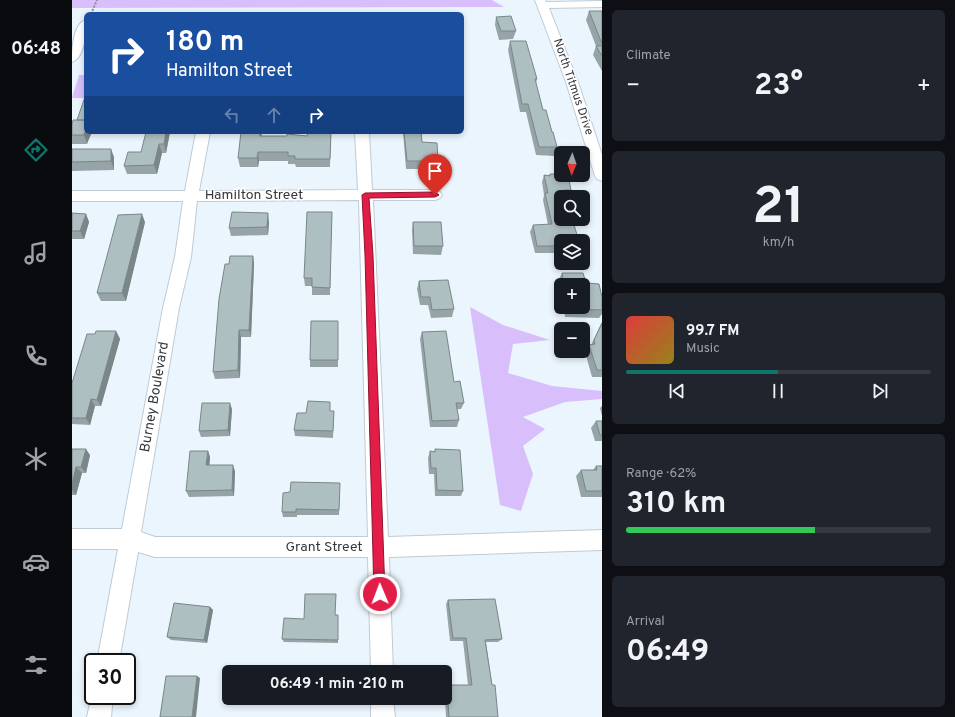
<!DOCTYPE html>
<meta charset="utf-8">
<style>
:root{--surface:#171b24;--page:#20242c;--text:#f1f3f6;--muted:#9ea1a6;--line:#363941;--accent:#0f766e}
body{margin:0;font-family:Overpass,sans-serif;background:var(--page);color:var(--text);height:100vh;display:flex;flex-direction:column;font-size:15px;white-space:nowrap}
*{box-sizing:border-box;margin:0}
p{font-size:13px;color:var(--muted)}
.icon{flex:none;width:22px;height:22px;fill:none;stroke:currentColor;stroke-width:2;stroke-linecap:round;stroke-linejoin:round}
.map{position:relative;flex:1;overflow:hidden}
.details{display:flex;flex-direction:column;gap:10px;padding:10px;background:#0d0f14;width:353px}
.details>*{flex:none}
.top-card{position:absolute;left:12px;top:12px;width:380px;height:122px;border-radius:6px;box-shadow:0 2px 6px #0003;background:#1a4fa0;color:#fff;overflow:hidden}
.needle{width:26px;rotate:182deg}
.tools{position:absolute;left:482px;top:146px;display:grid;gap:8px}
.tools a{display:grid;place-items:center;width:36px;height:36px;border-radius:6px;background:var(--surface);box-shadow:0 2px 6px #0003;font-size:20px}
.speed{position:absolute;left:12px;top:653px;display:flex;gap:8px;font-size:20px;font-weight:700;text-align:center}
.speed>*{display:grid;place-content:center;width:52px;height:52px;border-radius:50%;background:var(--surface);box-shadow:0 2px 6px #0003;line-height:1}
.speed .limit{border:2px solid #111;border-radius:6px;background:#fff;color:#111}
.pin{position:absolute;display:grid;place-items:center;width:34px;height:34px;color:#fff;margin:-41px -17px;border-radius:50% 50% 50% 0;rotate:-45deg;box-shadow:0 0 4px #0007}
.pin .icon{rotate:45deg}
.me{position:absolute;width:44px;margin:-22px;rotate:359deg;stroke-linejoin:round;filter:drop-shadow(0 0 3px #0008)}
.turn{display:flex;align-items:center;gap:14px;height:84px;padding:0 16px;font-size:18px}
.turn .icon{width:52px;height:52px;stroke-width:2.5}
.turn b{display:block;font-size:28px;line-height:34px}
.lanes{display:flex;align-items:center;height:38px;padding:0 16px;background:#0003;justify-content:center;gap:20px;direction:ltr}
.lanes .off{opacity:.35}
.big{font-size:30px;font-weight:700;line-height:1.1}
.details .widget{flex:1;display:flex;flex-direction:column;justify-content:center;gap:6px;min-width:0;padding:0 14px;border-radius:6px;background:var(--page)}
.details .dial{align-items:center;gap:0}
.dial b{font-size:52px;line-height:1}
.song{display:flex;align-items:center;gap:12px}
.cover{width:48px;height:48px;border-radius:6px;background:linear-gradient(135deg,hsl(0 70% 55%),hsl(50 70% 35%))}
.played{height:4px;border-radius:2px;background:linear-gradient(90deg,var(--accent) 50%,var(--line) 50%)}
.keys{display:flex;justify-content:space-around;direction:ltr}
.heat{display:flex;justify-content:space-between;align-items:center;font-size:22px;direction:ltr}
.charge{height:6px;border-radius:3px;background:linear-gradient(90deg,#34c759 62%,var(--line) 0)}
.trip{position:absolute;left:150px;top:665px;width:230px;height:40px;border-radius:6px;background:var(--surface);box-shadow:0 2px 6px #0003;font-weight:700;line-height:40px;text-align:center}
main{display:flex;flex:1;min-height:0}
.menu{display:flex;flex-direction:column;width:72px;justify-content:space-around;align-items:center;background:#090b0e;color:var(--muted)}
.menu .icon{width:28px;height:28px}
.menu .current{color:var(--accent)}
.menu b{font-size:18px;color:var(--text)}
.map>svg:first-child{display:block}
.green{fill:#d8befb}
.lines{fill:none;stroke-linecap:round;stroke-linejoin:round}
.minor-casing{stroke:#bfcbd5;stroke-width:2}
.path{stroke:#888f95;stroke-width:2;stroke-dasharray:2 1.5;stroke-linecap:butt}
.minor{fill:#fff;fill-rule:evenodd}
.wall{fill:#96a4a7}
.shaded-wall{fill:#7a8688}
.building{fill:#aebfc2;stroke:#7a8688}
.route{fill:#e11d48;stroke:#92132f}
.labels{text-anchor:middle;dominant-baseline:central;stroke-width:3;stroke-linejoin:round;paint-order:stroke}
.far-street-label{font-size:12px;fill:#35393d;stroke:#fff}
.street-label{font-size:14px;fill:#35393d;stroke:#fff}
</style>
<main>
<nav class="menu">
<b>06:48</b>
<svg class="icon current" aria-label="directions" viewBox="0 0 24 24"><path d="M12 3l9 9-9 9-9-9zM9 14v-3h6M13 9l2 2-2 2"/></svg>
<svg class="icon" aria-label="music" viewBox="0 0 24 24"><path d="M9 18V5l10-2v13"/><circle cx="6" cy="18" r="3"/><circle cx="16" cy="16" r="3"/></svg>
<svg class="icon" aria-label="phone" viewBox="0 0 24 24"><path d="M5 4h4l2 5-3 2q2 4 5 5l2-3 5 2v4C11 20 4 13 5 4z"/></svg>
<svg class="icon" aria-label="climate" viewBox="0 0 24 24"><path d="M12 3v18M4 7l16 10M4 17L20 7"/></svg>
<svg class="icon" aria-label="car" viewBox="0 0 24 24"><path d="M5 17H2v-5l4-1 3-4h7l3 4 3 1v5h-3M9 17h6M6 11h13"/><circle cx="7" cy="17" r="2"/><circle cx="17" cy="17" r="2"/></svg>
<svg class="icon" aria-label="filters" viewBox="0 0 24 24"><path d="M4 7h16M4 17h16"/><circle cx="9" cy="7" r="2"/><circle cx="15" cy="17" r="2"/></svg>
</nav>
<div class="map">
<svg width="530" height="717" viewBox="0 0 530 717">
<rect width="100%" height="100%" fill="#ebf5fd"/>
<path class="green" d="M0 0H420L432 7 0 8Z
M7 75H14V98H0Z
M398 307 431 325 478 340 441 344 436 373 480 386 530 391V399L493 402 451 417 473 429 451 446 461 474 449 511 428 505Z"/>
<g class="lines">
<defs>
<path id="minor" d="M463 0H473L474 2 530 1V7L477 8 506 82 530 155V181L525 179 523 176 494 82Z
M14 20C14 31 13 58 0 62 0 51 1 23 14 20Z
M124 132H138L127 191 286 190 283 132H297L300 190H363L368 192 370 195 368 198 363 200H301L316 537 530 530V550L317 557 321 672H299L296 557H83L66 552 47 662H25L46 549H0V529H50L91 308 103 257 111 201H0V191H113ZM287 200 296 537H83L69 532 107 308 119 257 125 201Z
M21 690V696H41L39 717H15Z
M299 698H321L323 717H299Z"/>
</defs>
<use href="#minor" class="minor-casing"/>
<path class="path" d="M19 14 25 0"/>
<use href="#minor" class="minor"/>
</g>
<path class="wall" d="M517 11H530V71L521 55 524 46 514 20Z
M424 17 444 31 441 39 427 40 423 25Z
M438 41 465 79 464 83 471 110 485 147 482 156 464 155 454 112H448L436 50Z
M13 97 15 144H0V124L5 120Z
M98 132 94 153H90L85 174H55L52 166 69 152Z
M259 132 258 167H224L223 164H216V161H187L186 167H168L166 158 190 136H235Z
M331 132H349L350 142 366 161 365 169H334Z
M0 149 42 157V170L0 171Z
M478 174 499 190 496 197H489V253H463L458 232 461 225H476L471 200 472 195 470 182 472 175H477Z
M260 212 258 295H240V286H233L232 278Z
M0 213 14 214 17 222 12 239H0Z
M73 222 54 301H29L25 293Z
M197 222 196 235 159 236 157 228Z
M341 222 371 246 369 255 341 254 340 230Z
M181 256 182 264 179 337H169L168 378 143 379 141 372 157 264Z
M490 273H511L514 283 527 284 530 297V314L527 318 493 317 492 307H511V285H489V295L486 281Z
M347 281 382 309 380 317 359 318 356 305H348L345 289Z
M266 321V367H238V360Z
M530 322V377H520L513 352 517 345H519Z
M44 331 48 339 29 406H23L18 425 0 424V383L23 334Z
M350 332 382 382 392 403 389 409H385L387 420 385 427H358L348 339Z
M530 406V416L528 408Z
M160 409 158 436 129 437 127 431Z
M258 411H262L261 438 223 436 222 430 234 413Z
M524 421H530V441H523L519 428Z
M0 449 18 455 14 473H10L4 495H0Z
M363 449 391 491 389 496H363L362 474H357L356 458 358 451 362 452Z
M136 451 138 457 137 465 163 471 162 496 117 497 114 491Z
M524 466H530V497H509L504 476 509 470H521Z
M268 483 267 515H225V517H211L210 512 218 492Z
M376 600 430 639 426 642H414L420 685 426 717H374L373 698V686L375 685H396L391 641H378L374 604Z
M138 607 141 610 135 643 99 640 95 637Z
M263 615H266V643L212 642 210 639 232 619Z"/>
<path class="shaded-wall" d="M14 129V132H20L15 144 12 135Z
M94 132H98L94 153 92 144Z
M188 132H190L189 144 188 136Z
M87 144 90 153 85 174 82 165Z
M39 149 42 157V170L39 161Z
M186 152 187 161 186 167 185 158Z
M196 213 197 222 196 235 195 227Z
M14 214 17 222 12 239 8 231Z
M70 214 73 222 54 301 50 293Z
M181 256 182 264 179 337 177 330Z
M167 330 169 337 168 378 166 370Z
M44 331 48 339 29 406 25 400Z
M19 399 23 406 18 425 14 418Z
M158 403 160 409 158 436 156 430Z
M14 449 18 455 14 473 9 467Z
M136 451 138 457 137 471 134 465Z
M161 465 163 471 162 496 160 490Z
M4 467 10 473 4 495 0 490V484Z
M138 607 141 610 135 643 132 640Z
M125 676 128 678 124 717H120Z"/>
<path class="building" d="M517 11H530V44Z
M439 16 444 31H429L424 17Z
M438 41H454L465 79H463L471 110H474L480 132H481L485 147H467L456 104H450Z
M524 46H530V56Z
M13 97H14V120H5Z
M1 120H14V129L12 135H0V124Z
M74 132H94L92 144H87L82 165 52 166 56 152H69Z
M169 132H188V136H215V134L235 136 236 132H259L258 159H223V156H216V152H186L185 158H166Z
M332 132H349L350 142 365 143 366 161H335Z
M0 149H39V161L0 162Z
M478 174H489V175H496L499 190H492L494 197H489V219H499L500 225H502L507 241H489V246H465L461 225 480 224 473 193H476L472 175 478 176Z
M160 212 196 213 195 227 157 228Z
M235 212H260L258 288 240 287V278H232Z
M0 213 14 214 8 231H0Z
M70 214 50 293H25L46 215Z
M341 222H369L371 246H342Z
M158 256H181L177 330H167L166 370 141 372 147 299 153 264H157Z
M490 273H511L514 283 527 284 530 297V310L497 309V307H511V285H492Z
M376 280 382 309 360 310 358 297H349L347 281Z
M239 321H266V360H238Z
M530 323V370H525L517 345 523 344 522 340Z
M24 331H44L25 400 19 399 14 418H0V383L15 334H23Z
M374 331 382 382 388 381 392 403H384L387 420 360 421 350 332Z
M236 401 258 402V411H262L261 431 222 430 225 413H234Z
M130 403H158L156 430 127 431Z
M524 421H530V435H528Z
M0 449H14L9 467H4L0 484Z
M363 449 388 450 391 491 365 490 364 468H359L358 451 363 452Z
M118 451H136L134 465H161L160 490 114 491Z
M524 466H530V491H514L509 470H525Z
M219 482 268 483 267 510 224 509V512H210L211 493 218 492Z
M233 594H264L263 615H266V640L210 639 212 618 232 619Z
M423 599 430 639 413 640 420 685H423L426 717H377L375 685H400L394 638H381L376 600Z
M102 603 138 607 132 640 95 637Z
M94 676H125L120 717H88Z"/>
<path class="route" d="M363 192 367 195 363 197 297 198 301 255 313 594 312 598 308 599 304 598 302 594 293 255 290 195 293 193Z"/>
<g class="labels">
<g class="far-street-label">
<text transform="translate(501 87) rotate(71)">North Titmus Drive</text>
</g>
<g class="street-label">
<text x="182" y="195">Hamilton Street</text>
<text transform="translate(83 397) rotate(-80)">Burney Boulevard</text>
<text x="252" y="547">Grant Street</text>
</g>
</g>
</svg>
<div class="tools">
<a><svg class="needle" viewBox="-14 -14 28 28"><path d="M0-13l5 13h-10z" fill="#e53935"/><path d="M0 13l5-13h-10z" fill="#9ea1a6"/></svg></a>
<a><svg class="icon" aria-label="search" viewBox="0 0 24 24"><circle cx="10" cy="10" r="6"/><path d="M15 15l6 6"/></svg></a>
<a><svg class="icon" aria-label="layers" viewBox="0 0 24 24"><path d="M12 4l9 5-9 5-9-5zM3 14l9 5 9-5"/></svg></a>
<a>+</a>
<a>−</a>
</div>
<div class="speed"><div class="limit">30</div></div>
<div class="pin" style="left:363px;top:195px;background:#d93025"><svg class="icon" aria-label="arrive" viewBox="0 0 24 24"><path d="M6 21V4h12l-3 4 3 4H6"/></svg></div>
<svg class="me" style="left:308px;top:594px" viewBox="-20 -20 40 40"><circle r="17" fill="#e11d48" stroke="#fff" stroke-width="3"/><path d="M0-11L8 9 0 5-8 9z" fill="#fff"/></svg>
<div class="trip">06:49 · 1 min · 210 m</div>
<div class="top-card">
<div class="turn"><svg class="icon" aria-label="right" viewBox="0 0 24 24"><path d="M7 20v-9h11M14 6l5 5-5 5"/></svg><div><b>180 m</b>Hamilton Street</div></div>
<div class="lanes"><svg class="icon off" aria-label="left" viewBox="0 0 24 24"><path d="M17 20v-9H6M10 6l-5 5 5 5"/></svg><svg class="icon off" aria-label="ahead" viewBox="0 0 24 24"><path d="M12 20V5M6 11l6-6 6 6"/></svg><svg class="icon" aria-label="right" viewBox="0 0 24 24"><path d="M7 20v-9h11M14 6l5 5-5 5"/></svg></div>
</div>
</div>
<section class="details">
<div class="widget"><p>Climate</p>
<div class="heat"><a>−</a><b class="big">23°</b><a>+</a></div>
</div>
<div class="widget dial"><b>21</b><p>km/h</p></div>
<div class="widget">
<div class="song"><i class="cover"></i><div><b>99.7 FM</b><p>Music</p></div></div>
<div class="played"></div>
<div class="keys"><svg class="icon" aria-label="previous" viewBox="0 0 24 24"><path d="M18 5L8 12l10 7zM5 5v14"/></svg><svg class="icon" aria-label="pause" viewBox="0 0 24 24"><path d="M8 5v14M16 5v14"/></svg><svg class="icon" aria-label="next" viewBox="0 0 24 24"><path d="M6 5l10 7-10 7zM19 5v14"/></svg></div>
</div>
<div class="widget"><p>Range · 62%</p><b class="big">310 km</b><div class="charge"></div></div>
<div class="widget"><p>Arrival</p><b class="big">06:49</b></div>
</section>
</main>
